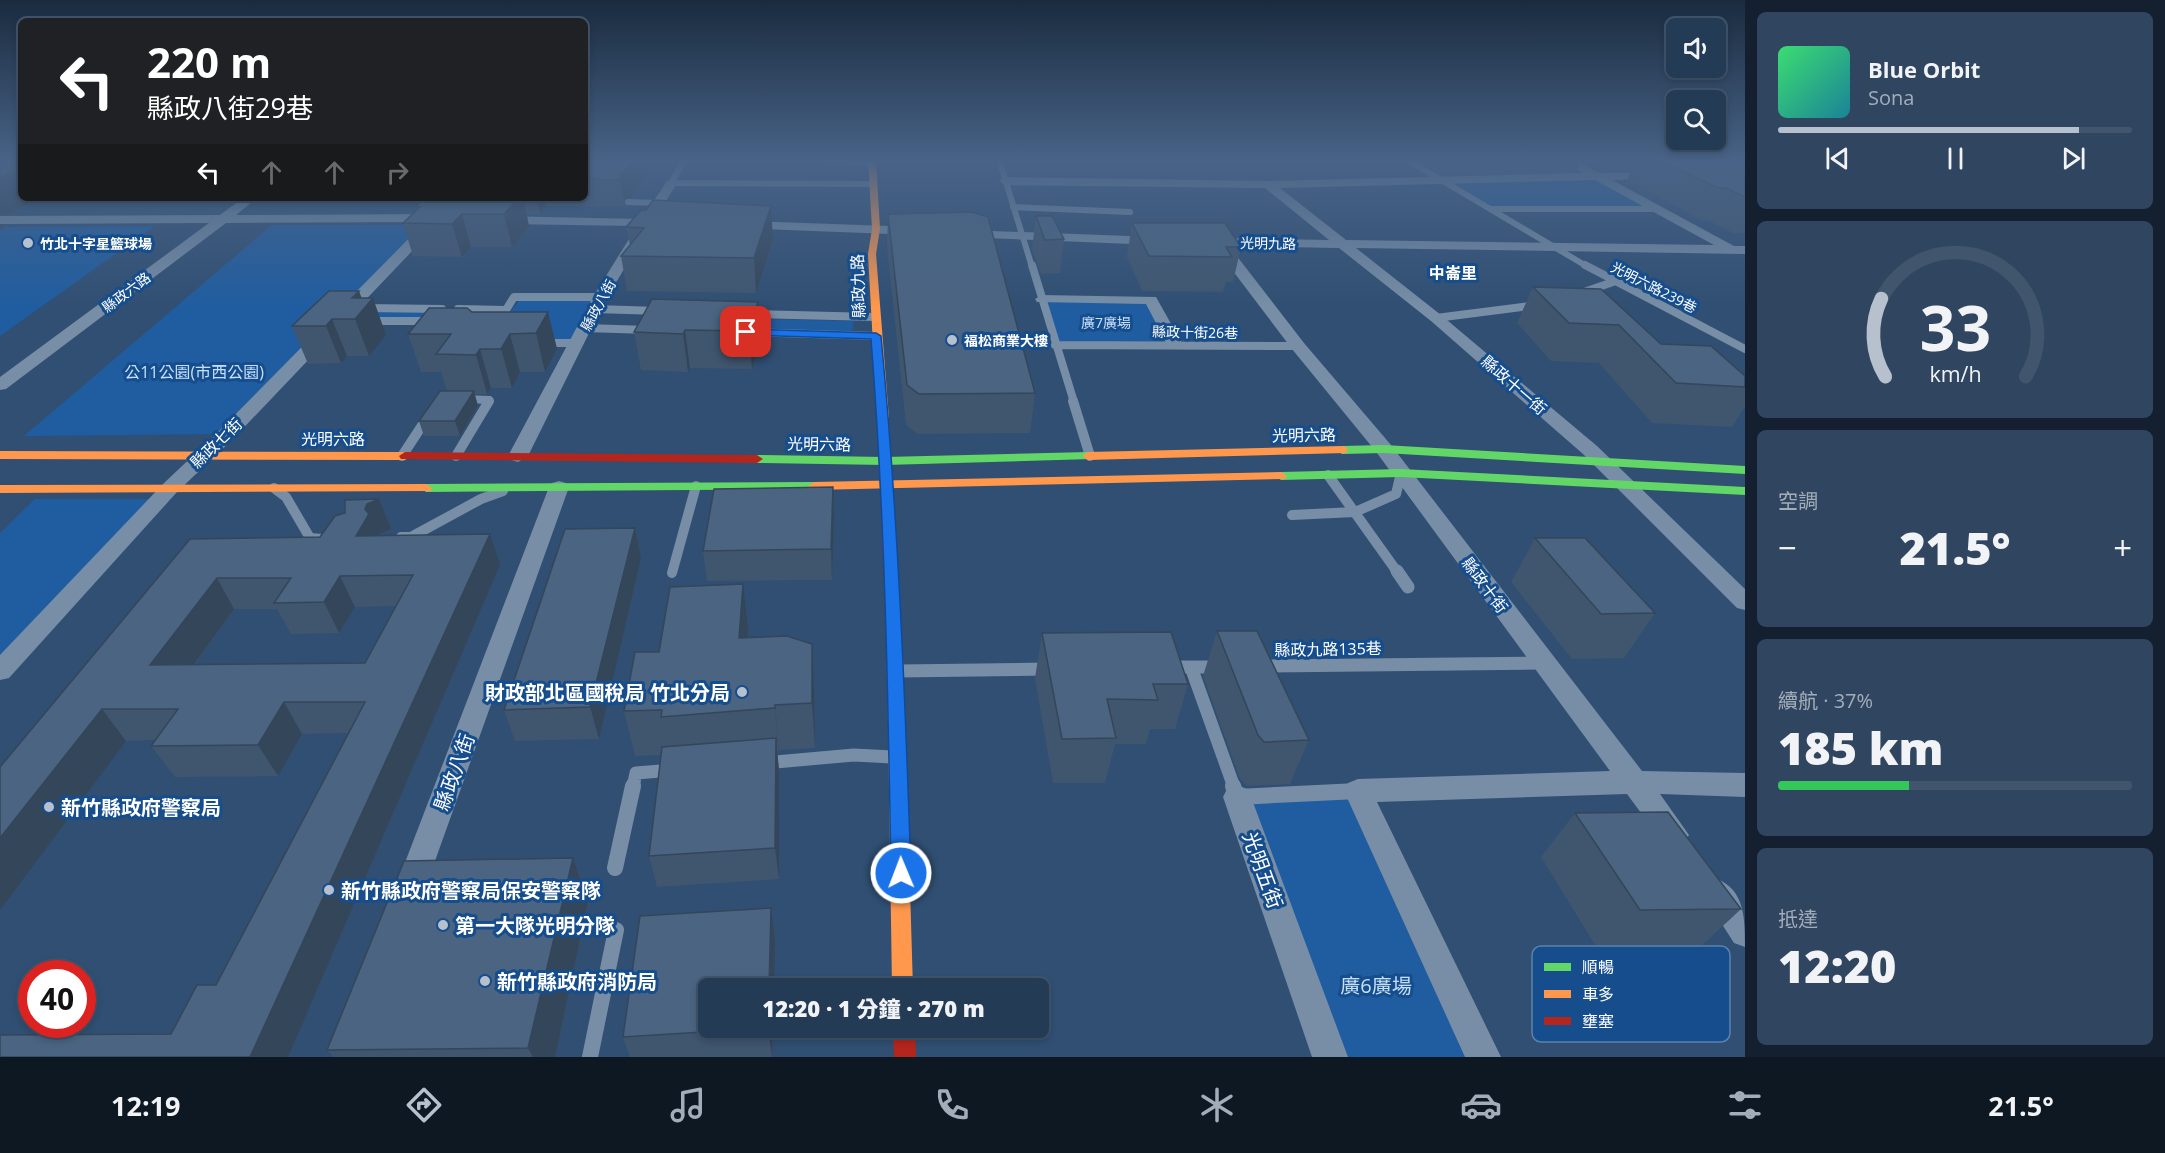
<!DOCTYPE html>
<html lang="zh-TW">
<meta charset="utf-8">
<style>
:root{--surface:#243b56;--page:#304660;--text:#f1f3f6;--muted:#a3adb9;--line:#41556c;--accent:#b7c1ce}
body{margin:0;font-family:"Open Sans","Noto Sans TC",sans-serif;background:var(--page);color:var(--text);height:100vh;display:flex;flex-direction:column;font-size:22px;white-space:nowrap}
*{box-sizing:border-box;margin:0}
p{font-size:20px;color:var(--muted)}
.icon{flex:none;width:33px;height:33px;fill:none;stroke:currentColor;stroke-width:2;stroke-linecap:round;stroke-linejoin:round}
.map{position:relative;flex:1;overflow:hidden}
.side{display:flex;flex-direction:column;gap:12px;padding:12px;background:#14202f;width:420px}
.side>*{flex:none}
.guide{position:absolute;left:18px;top:18px;width:570px;height:183px;border-radius:9px;box-shadow:0 3px 9px #0003,0 0 0 2px var(--line);background:#202124;color:#fff;overflow:hidden}
.buttons{position:absolute;left:1666px;top:18px;display:grid;gap:12px}
.buttons a{display:grid;place-items:center;width:60px;height:60px;border-radius:9px;background:var(--surface);box-shadow:0 3px 9px #0003,0 0 0 2px var(--line);font-size:30px}
.speed{position:absolute;left:18px;top:960px;display:flex;gap:12px;font-size:30px;font-weight:700;text-align:center}
.speed>*{display:grid;place-content:center;width:78px;height:78px;border-radius:50%;background:var(--surface);box-shadow:0 3px 9px #0003,0 0 0 2px var(--line);line-height:1}
.speed .limit{border:9px solid #d22;background:#fff;color:#111}
.pin{position:absolute;display:grid;place-items:center;width:51px;height:51px;color:#fff;margin:-26px;border-radius:12px;box-shadow:0 3px 9px #0006}
.me{position:absolute;width:66px;margin:-33px;rotate:359deg;stroke-linejoin:round;filter:drop-shadow(0 0 4px #0008)}
.turn{display:flex;align-items:center;gap:21px;height:126px;padding:0 30px;font-size:27px}
.turn .icon{width:78px;height:78px;stroke-width:2.5}
.turn b{display:block;font-size:42px;line-height:51px}
.lanes{display:flex;align-items:center;height:57px;padding:0 30px;background:#0003;justify-content:center;gap:30px;direction:ltr}
.lanes .off{opacity:.35}
.big{font-size:45px;font-weight:800;line-height:1.1}
.side .tile{flex:1;display:flex;flex-direction:column;justify-content:center;gap:9px;min-width:0;padding:0 21px;border-radius:9px;background:var(--page)}
.side .dial{align-items:center;gap:0}
.dial svg{height:156px;overflow:visible;fill:none;stroke:var(--line);stroke-width:7;stroke-linecap:round;text-anchor:middle}
.dial text{fill:var(--text);stroke:none}
.song{display:flex;align-items:center;gap:18px}
.cover{width:72px;height:72px;border-radius:9px;background:linear-gradient(135deg,hsl(140 70% 55%),hsl(190 70% 35%))}
.played{height:6px;border-radius:3px;background:linear-gradient(90deg,var(--accent) 85%,var(--line) 85%)}
.keys{display:flex;justify-content:space-around;direction:ltr}
.heat{display:flex;justify-content:space-between;align-items:center;font-size:33px;direction:ltr}
.charge{height:9px;border-radius:4px;background:linear-gradient(90deg,#34c759 37%,var(--line) 0)}
.trip{position:absolute;left:698px;top:978px;width:351px;height:60px;border-radius:9px;background:var(--surface);box-shadow:0 3px 9px #0003,0 0 0 2px var(--line);font-weight:800;line-height:60px;text-align:center}
.dock{display:flex;height:96px;justify-content:space-around;align-items:center;background:#0e1822;color:var(--muted)}
.dock .icon{width:42px;height:42px}
.dock .current{color:var(--accent)}
.dock b{font-size:27px;color:var(--text)}
main{display:flex;flex:1;min-height:0}
.map>svg:first-child{display:block}
.green{fill:#205da0}
.lines{fill:none;stroke-linecap:round;stroke-linejoin:round}
.lane-far4{stroke:#778ea6;stroke-width:6}
.lane-far3{stroke:#778ea6;stroke-width:8}
.lane-far2{stroke:#778ea6;stroke-width:10}
.lane-far1{stroke:#778ea6;stroke-width:13}
.lane{stroke:#778ea6;stroke-width:16}
.street{fill:#778ea6;fill-rule:evenodd}
.fast{fill:#63d668;fill-rule:evenodd}
.slow{fill:#ff974d;fill-rule:evenodd}
.jam{fill:#b3261e;fill-rule:evenodd}
.wall{fill:#40566f;fill-rule:evenodd}
.shaded-wall{fill:#34465a}
.building{fill:#4b6481;stroke:#34465a;stroke-width:1.5;fill-rule:evenodd}
.route{fill:#1a73e8;stroke:#114b97;stroke-width:1.5}
.poi-dot{fill:#b7c1ce;stroke:#154d8d;stroke-width:2}
.labels{text-anchor:middle;dominant-baseline:central;stroke-width:6;stroke-linejoin:round;paint-order:stroke}
.far-poi-label{font-size:14px;font-weight:bold;fill:#fff;stroke:#154d8d;text-anchor:start}
.far-street-label{font-size:14px;fill:#fff;stroke:#154d8d}
.far-park-label{font-size:14px;fill:#c6e0fb;stroke:#154d8d}
.far-quarter-label{font-size:16px;font-weight:bold;fill:#fff;stroke:#154d8d}
.street-label{font-size:16px;fill:#fff;stroke:#154d8d}
.park-label{font-size:16px;fill:#c6e0fb;stroke:#154d8d}
.near-poi-label{font-size:20px;font-weight:bold;fill:#fff;stroke:#154d8d;text-anchor:start}
.near-street-label{font-size:20px;fill:#fff;stroke:#154d8d}
.near-park-label{font-size:20px;fill:#c6e0fb;stroke:#154d8d}
.key{fill:#154d8d;stroke:#5b82af;stroke-width:1.5}
.key-label{font-size:16px;fill:#fff}
</style>
<main>
<div class="map">
<svg width="1745" height="1057" viewBox="0 0 1745 1057">
<rect width="100%" height="100%" fill="#304f72"/>
<path class="green" d="M1598 177 1656 209H1491L1449 182Z
M272 225H425L221 434 24 436Z
M155 226 0 336V231L6 227Z
M1042 299 1151 300 1175 345H1055Z
M519 301H592L571 340 495 339 508 320 357 318 364 310 511 311Z
M752 319 854 321 852 332 749 329Z
M35 499H159L0 671V533Z
M1358 791 1483 1057H1330L1237 797Z"/>
<g class="lines">
<path class="lane-far4" d="M685 159 671 183 873 184
M999 159 1032 267
M1406 159 1588 267
M628 202 660 203
M1013 207 1130 212
M1491 209H1656"/>
<path class="lane-far3" d="M1032 265 1074 402
M1585 265 1745 349
M1581 293 1613 282
M365 308 442 309
M458 309 506 310 514 297H600
M594 309 660 311
M747 314 875 317
M1436 318 1537 305
M367 321H432
M585 328 648 330
M747 332 876 336
M541 343H577
M1055 345 1298 346
M464 399 489 400 488 402"/>
<path class="lane-far2" d="M1073 401 1090 456
M402 456 429 415
M456 456 489 401
M1328 475 1398 573
M274 488 286 497 310 538 322 539
M1292 515 1355 512 1396 494 1401 473
M401 537H411L481 499 503 491
M672 573 696 486"/>
<path class="lane-far1" d="M1397 571 1408 587
M1262 666 1543 663
M1169 667H1219
M1191 667 1234 787
M899 671 1048 669
M764 763 854 755 892 757
M633 787 636 773 673 770"/>
<path class="lane" d="M1233 786 1237 797 1358 791
M615 868 633 786
M590 1057 616 930"/>
<path class="street" d="M813 159H858L878 163 872 166 819 162Z
M1559 159H1572L1599 173H1660V177L1656 178 1612 180 1734 246H1745V254L1356 248 1441 315 1597 446 1745 589V610L1737 608 1583 454 1431 321 1339 248 1229 246 1304 343 1391 445 1642 771 1745 773V797L1660 794 1689 835 1684 844 1674 848 1664 844 1627 794 1377 802 1501 1057H1465L1344 791 1348 783 1358 779 1610 771 1377 453 1292 349 1214 246 1202 242 1209 238 1329 240 1265 188 1005 185 999 181 1005 177 1268 181 1583 173ZM1595 180 1714 245 1346 240 1280 188Z
M671 179 677 183 655 219 665 223 659 227H650L607 297 528 456 518 462 511 460 508 456 593 297 637 226 501 224 495 220 501 216 642 219 667 181Z
M243 198H257L236 215 437 214 443 218 435 222V227L233 439 177 492 9 678 0 680V655L163 484 219 431 425 222 226 223 6 389 0 390V377L209 223 0 224V216L220 215Z
M744 221 917 227 924 231 917 235 739 228V222Z
M966 230 1156 237 1163 241 1156 245 961 237 959 234Z
M1042 295 1156 297 1183 345 1181 348H1169L1146 304 1037 302 1035 299Z
M559 481 566 483 569 487 426 886 422 896 411 900 400 896 396 886 549 487 552 483Z
M1237 785 1247 789 1251 797 1348 1057H1312L1223 797 1227 789Z
M1717 879C1745 890 1745 919 1745 947L1734 943 1702 893 1706 883Z"/>
<path class="fast" d="M1384 445 1745 466V474L1384 453 1342 454 1336 450 1342 446Z
M1088 452 1092 453 1094 456 1092 459 885 465 757 463 751 459 757 455 885 457Z
M1401 469 1745 487V495L1401 477 1281 480 1275 476 1281 472Z
M814 482 820 486 819 489 426 492 420 488 426 484Z"/>
<path class="slow" d="M868 159H876L880 229 876 254 889 418 883 421 877 418 868 254 872 229Z
M1342 446 1346 447 1348 450 1346 453 1088 460 1082 456 1088 452Z
M0 451 405 452 411 456 405 460 0 459Z
M1281 472 1287 476 1285 479 814 490 808 486 814 482Z
M426 484 432 488 431 491 0 493V485Z
M895 650 901 652 903 656 913 988H892L887 656 889 652Z"/>
<path class="jam" d="M883 415 889 418 903 656 901 660H889L887 656 877 418Z
M405 452 757 455 763 459 757 463 401 459 399 456Z
M893 1028H915L916 1057H894Z"/>
</g>
<path class="wall" d="M585 159H655L631 197 624 200 625 207 546 206 540 214H527L529 227 512 247H471L462 257 413 256 403 223 416 210 415 207 425 198H585Z
M1416 159H1582L1576 172 1443 175Z
M1586 159H1745V233H1733L1708 220H1701L1627 180 1632 169 1608 170Z
M641 210 773 239 756 293 627 291 621 256 630 245 626 227Z
M888 214 1035 393 1030 433 918 434 906 425 887 247Z
M1036 216 1064 239 1060 273 1041 274 1032 249Z
M1132 223 1241 247 1233 282H1226L1223 292 1142 291 1127 257Z
M1533 287 1661 344 1745 376V407L1732 427 1652 423 1599 363 1551 361 1517 323Z
M362 298 386 335 369 356H347L341 363 308 364 292 326Z
M758 302 761 339 752 369 690 368 688 372 641 370 634 332Z
M472 312H548L557 349 545 372H520L512 388H491L487 394H474L478 406 460 436H424L419 421 447 391 441 372H421L408 334Z
M379 499 391 529 379 534V535L500 565 288 1057H0L171 1034 216 985 348 733 302 734 278 776 175 777 151 746 155 740 126 741 0 767 190 539 320 537 345 513ZM396 606 365 663 195 664 234 609H277L291 634 339 633 355 607Z
M834 517 832 580 707 581 703 551Z
M635 528 641 558 599 739 515 741 504 710Z
M1535 538 1655 613 1624 658 1572 659 1511 582Z
M748 628 747 638 814 689 815 748 779 750V753H777L779 770V879L657 887 649 856 661 755 635 756 624 711 659 652Z
M1217 631 1309 740 1290 784 1247 786 1240 779 1203 676Z
M1042 633 1188 684 1175 729H1150L1146 744H1115L1105 783H1053L1035 678Z
M1575 813 1741 909 1695 952 1600 953 1541 857Z
M573 858 588 902 555 1057H333L327 1050Z
M771 908 775 939 708 1028H773L772 1057H630L623 1037Z"/>
<path class="shaded-wall" d="M635 159H655L631 197 624 200 619 173Z
M21 168V198H39L10 214H0V178Z
M519 198H523L529 227 512 247 504 214Z
M536 198H544L546 206 540 214Z
M771 206 773 239 756 293 754 258Z
M462 214 471 247 462 257 452 224Z
M359 291 365 307 373 298 386 335 369 356 355 319 352 298Z
M758 302 761 339 752 369 749 331Z
M548 312 557 349 545 372 536 333Z
M332 319 347 356 341 363 326 326Z
M685 330 690 368 688 372 683 334Z
M510 334 520 372 512 388 501 349Z
M480 349 491 388 487 394 476 355Z
M474 391 478 406 460 436 455 421Z
M833 487 834 517 832 580 831 549Z
M379 499 391 529 379 534V536H356L367 504Z
M635 528 641 558 599 739 590 707Z
M490 534 500 565 288 1057H250Z
M340 576 355 607 339 633 324 602Z
M217 578 234 609 171 696 150 665Z
M743 584 748 628 744 683 739 638Z
M812 644 814 689 815 748 812 703Z
M284 702 302 734 278 776 258 745Z
M775 705 779 750V753L775 708Z
M102 709 126 741 0 910V838Z
M776 738 779 770V879L775 848Z
M573 858 588 902 555 1057H533L528 1048Z
M771 908 775 939 774 988H769Z
M768 1028H773L772 1057Z"/>
<path class="building" d="M585 159H635L627 170 619 173 621 180 585 179Z
M1658 159H1745V197L1726 188H1718Z
M0 165H21V168L0 178Z
M425 198H519L504 214H462L452 224 403 223 420 207H415Z
M653 200 771 206 754 258 621 256 644 228 626 227 641 210H646Z
M972 212 988 217 1035 393 919 394 907 385 888 214Z
M1036 216H1052L1064 239 1045 240Z
M1132 223H1225L1241 247H1226L1232 257 1149 256Z
M1533 287 1601 289 1661 344 1711 346 1745 376V387L1676 383 1619 325 1569 323Z
M329 291H359L352 298H373L355 319H332L326 326H292Z
M652 299 758 302 749 331 685 330 683 334 634 332Z
M429 308H467L472 312H548L536 333 510 334 501 349H480L476 355 436 354 451 334H408Z
M440 391H474L455 421H419Z
M833 487 831 549 703 551 714 489Z
M379 499 367 504 365 509 369 514 356 536 490 534 250 1057H0V1035L171 1034 197 985H216L365 702H284L258 745 151 746 178 709H102L0 838V767L190 539 320 537 335 516 345 513V500ZM413 575 365 663 150 665 217 578H291L274 603 324 602 340 576Z
M635 528 590 707 504 710 565 529Z
M1535 538H1585L1655 613 1601 614Z
M743 584 739 638 787 636 812 644V703L775 705V708L661 717 662 710 624 711 635 652H659L670 587Z
M1217 631H1257L1309 740 1264 742 1258 735Z
M1171 632 1188 684H1153L1158 700 1107 699 1116 738 1062 739 1042 633Z
M776 738 775 848 649 856 662 747Z
M1668 812 1741 909 1640 910 1575 813Z
M573 858 528 1048 327 1050 404 861Z
M771 908 769 988H708V1028H768L623 1037 640 916Z"/>
<linearGradient id="sky" x2="0" y2="1"><stop stop-color="#1a2b3f"/><stop offset="0.52" stop-color="#486387"/><stop offset="1" stop-color="#486387" stop-opacity="0"/></linearGradient>
<rect width="1745" height="307" fill="url(#sky)"/>
<path class="route" d="M746 329 876 333 881 336C898 514 905 693 911 873L908 879 901 882 894 879 891 873C888 694 885 516 871 339L743 335 741 332Z"/>
<g class="poi-dot">
<circle cx="28" cy="243" r="6"/>
<circle cx="952" cy="340" r="6"/>
<circle cx="742" cy="692" r="6"/>
<circle cx="49" cy="807" r="6"/>
<circle cx="329" cy="890" r="6"/>
<circle cx="443" cy="925" r="6"/>
<circle cx="485" cy="981" r="6"/>
</g>
<g class="labels">
<g class="far-poi-label">
<text x="40" y="243">竹北十字星籃球場</text>
<text x="964" y="340">福松商業大樓</text>
</g>
<g class="far-street-label">
<text transform="translate(1268 243) rotate(1)">光明九路</text>
<text transform="translate(1654 287) rotate(27)">光明六路239巷</text>
<text transform="translate(126 292) rotate(-37)">縣政六路</text>
<text transform="translate(598 305) rotate(-61)">縣政八街</text>
<text transform="translate(1195 332) rotate(1)">縣政十街26巷</text>
</g>
<g class="far-park-label">
<text x="1106" y="322">廣7廣場</text>
</g>
<g class="far-quarter-label">
<text x="1453" y="273">中崙里</text>
</g>
<g class="street-label">
<text transform="translate(858 286) rotate(-92)">縣政九路</text>
<text transform="translate(1514 385) rotate(41)">縣政十一街</text>
<text transform="translate(1304 435) rotate(-1)">光明六路</text>
<text x="333" y="439">光明六路</text>
<text transform="translate(216 443) rotate(-44)">縣政七街</text>
<text transform="translate(819 444) rotate(1)">光明六路</text>
<text transform="translate(1485 585) rotate(53)">縣政十街</text>
<text transform="translate(1328 649) rotate(-1)">縣政九路135巷</text>
</g>
<g class="park-label">
<text x="194" y="372">公11公園(市西公園)</text>
</g>
<g class="near-poi-label">
<text x="730" y="692" text-anchor="end">財政部北區國稅局 竹北分局</text>
<text x="61" y="807">新竹縣政府警察局</text>
<text x="341" y="890">新竹縣政府警察局保安警察隊</text>
<text x="455" y="925">第一大隊光明分隊</text>
<text x="497" y="981">新竹縣政府消防局</text>
</g>
<g class="near-street-label">
<text transform="translate(454 772) rotate(-70)">縣政八街</text>
<text transform="translate(1263 870) rotate(70)">光明五街</text>
</g>
<g class="near-park-label">
<text x="1376" y="985">廣6廣場</text>
</g>
</g>
<rect x="1532" y="946" width="198" height="96" rx="9" class="key"/>
<rect x="1544" y="963" width="27" height="8" fill="#63d668"/>
<rect x="1544" y="990" width="27" height="8" fill="#ff974d"/>
<rect x="1544" y="1017" width="27" height="8" fill="#b3261e"/>
<g class="key-label">
<text x="1582" y="973">順暢</text>
<text x="1582" y="1000">車多</text>
<text x="1582" y="1027">壅塞</text>
</g>
</svg>
<div class="buttons">
<a><svg class="icon" aria-label="sound" viewBox="0 0 24 24"><path d="M4 9h4l5-4v14l-5-4H4zM17 9q2 3 0 6"/></svg></a>
<a><svg class="icon" aria-label="search" viewBox="0 0 24 24"><circle cx="10" cy="10" r="6"/><path d="M15 15l6 6"/></svg></a>
</div>
<div class="speed"><div class="limit">40</div></div>
<div class="pin" style="left:746px;top:332px;background:#d93025"><svg class="icon" aria-label="arrive" viewBox="0 0 24 24"><path d="M6 21V4h12l-3 4 3 4H6"/></svg></div>
<svg class="me" style="left:901px;top:873px" viewBox="-20 -20 40 40"><circle r="17" fill="#1a73e8" stroke="#fff" stroke-width="3"/><path d="M0-11L8 9 0 5-8 9z" fill="#fff"/></svg>
<div class="trip">12:20 · 1 分鐘 · 270 m</div>
<div class="guide">
<div class="turn"><svg class="icon" aria-label="left" viewBox="0 0 24 24"><path d="M17 20v-9H6M10 6l-5 5 5 5"/></svg><div><b>220 m</b>縣政八街29巷</div></div>
<div class="lanes"><svg class="icon" aria-label="left" viewBox="0 0 24 24"><path d="M17 20v-9H6M10 6l-5 5 5 5"/></svg><svg class="icon off" aria-label="ahead" viewBox="0 0 24 24"><path d="M12 20V5M6 11l6-6 6 6"/></svg><svg class="icon off" aria-label="ahead" viewBox="0 0 24 24"><path d="M12 20V5M6 11l6-6 6 6"/></svg><svg class="icon off" aria-label="right" viewBox="0 0 24 24"><path d="M7 20v-9h11M14 6l5 5-5 5"/></svg></div>
</div>
</div>
<section class="side">
<div class="tile">
<div class="song"><i class="cover"></i><div><b>Blue Orbit</b><p>Sona</p></div></div>
<div class="played"></div>
<div class="keys"><svg class="icon" aria-label="previous" viewBox="0 0 24 24"><path d="M18 5L8 12l10 7zM5 5v14"/></svg><svg class="icon" aria-label="pause" viewBox="0 0 24 24"><path d="M8 5v14M16 5v14"/></svg><svg class="icon" aria-label="next" viewBox="0 0 24 24"><path d="M6 5l10 7-10 7zM19 5v14"/></svg></div>
</div>
<div class="tile dial"><svg viewBox="0 0 100 80">
<path d="M14 69A42 42 0 1 1 86 69"/>
<path d="M14 69A42 42 0 0 1 12 29" stroke="#b7c1ce"/>
<text x="50" y="56" font-size="32" font-weight="700">33</text>
<text x="50" y="72" font-size="11">km/h</text>
</svg></div>
<div class="tile"><p>空調</p>
<div class="heat"><a>−</a><b class="big">21.5°</b><a>+</a></div>
</div>
<div class="tile"><p>續航 · 37%</p><b class="big">185 km</b><div class="charge"></div></div>
<div class="tile"><p>抵達</p><b class="big">12:20</b></div>
</section>
</main>
<nav class="dock">
<b>12:19</b>
<svg class="icon current" aria-label="directions" viewBox="0 0 24 24"><path d="M12 3l9 9-9 9-9-9zM9 14v-3h6M13 9l2 2-2 2"/></svg>
<svg class="icon" aria-label="music" viewBox="0 0 24 24"><path d="M9 18V5l10-2v13"/><circle cx="6" cy="18" r="3"/><circle cx="16" cy="16" r="3"/></svg>
<svg class="icon" aria-label="phone" viewBox="0 0 24 24"><path d="M5 4h4l2 5-3 2q2 4 5 5l2-3 5 2v4C11 20 4 13 5 4z"/></svg>
<svg class="icon" aria-label="climate" viewBox="0 0 24 24"><path d="M12 3v18M4 7l16 10M4 17L20 7"/></svg>
<svg class="icon" aria-label="car" viewBox="0 0 24 24"><path d="M5 17H2v-5l4-1 3-4h7l3 4 3 1v5h-3M9 17h6M6 11h13"/><circle cx="7" cy="17" r="2"/><circle cx="17" cy="17" r="2"/></svg>
<svg class="icon" aria-label="filters" viewBox="0 0 24 24"><path d="M4 7h16M4 17h16"/><circle cx="9" cy="7" r="2"/><circle cx="15" cy="17" r="2"/></svg>
<b>21.5°</b>
</nav>
